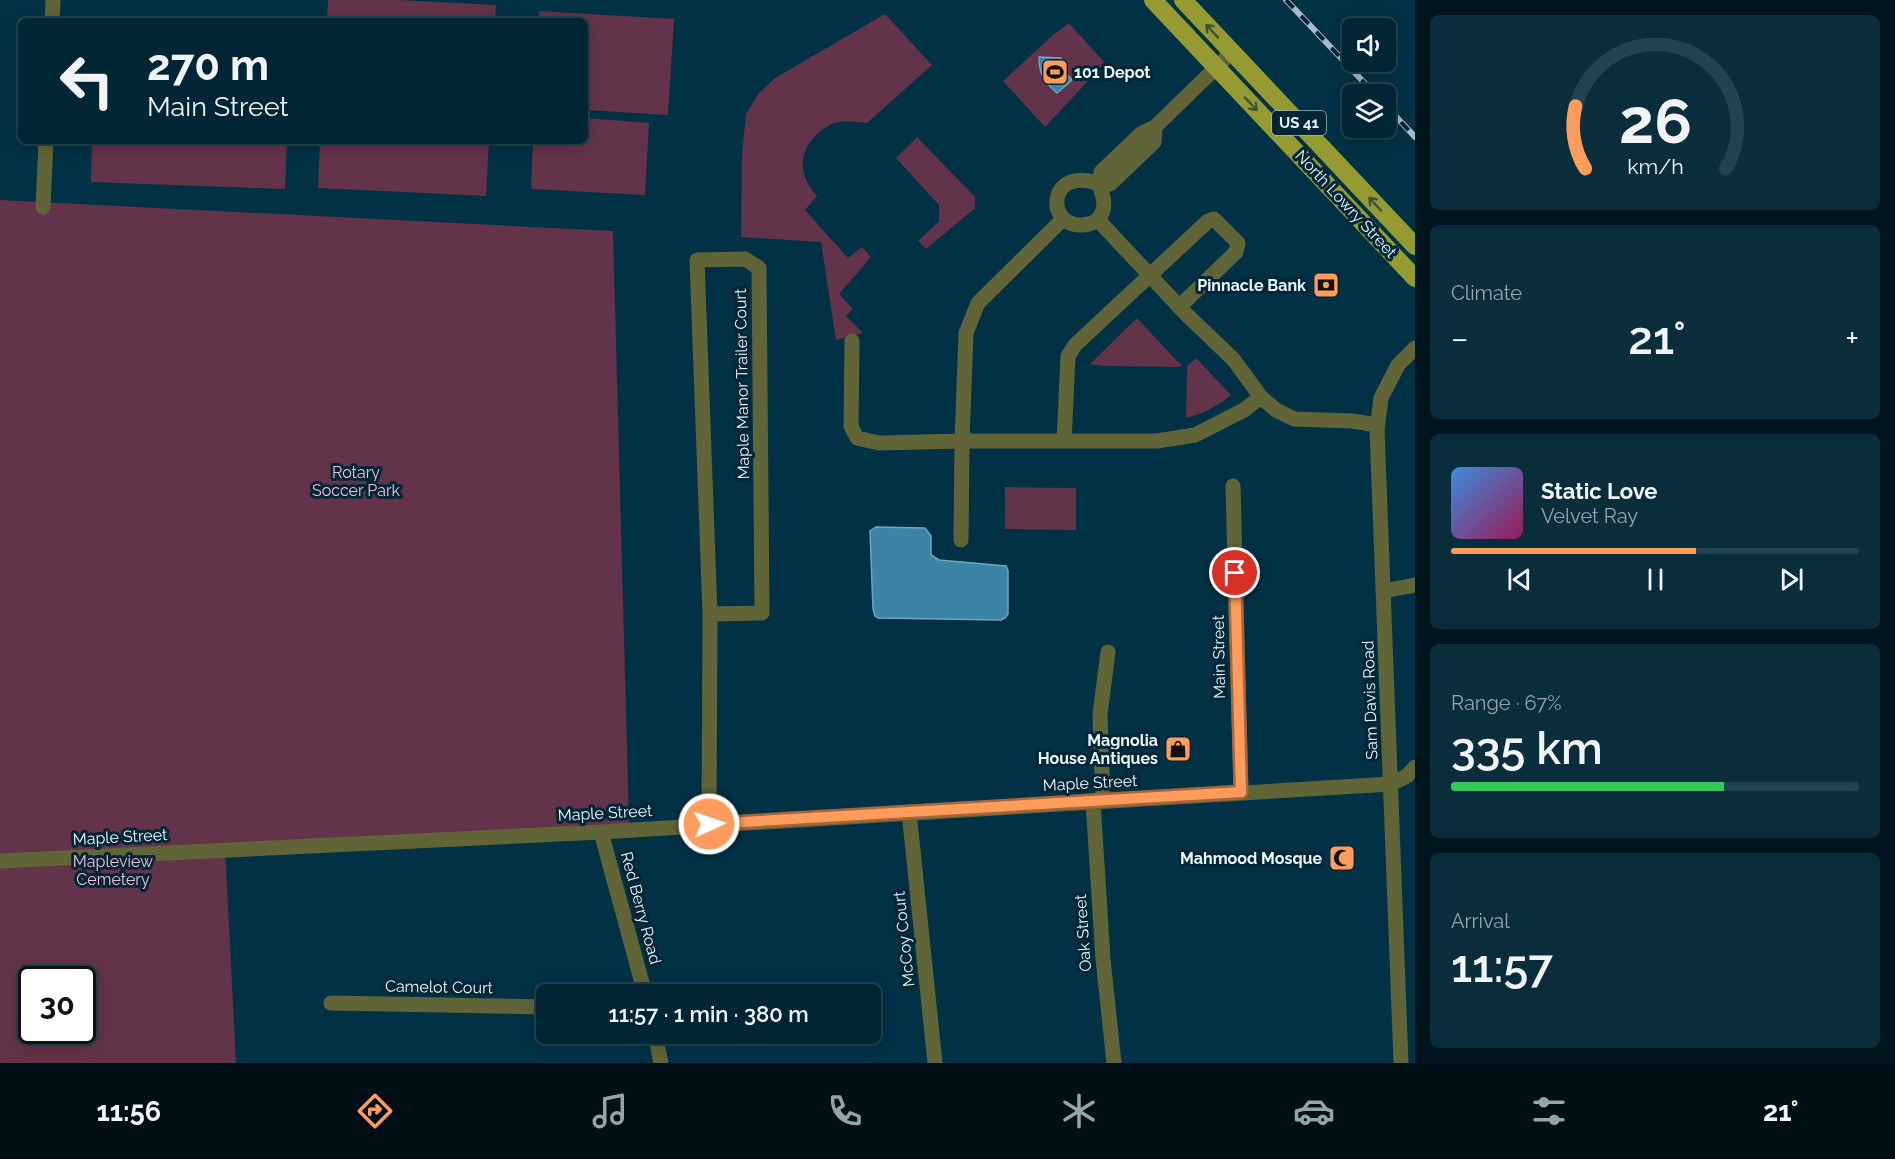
<!DOCTYPE html>
<meta charset="utf-8">
<style>
:root{--surface:#002534;--page:#0a2d3c;--text:#f1f3f6;--muted:#95a5ac;--line:#22424f;--accent:#ff9b5b}
body{margin:0;font-family:Raleway,sans-serif;background:var(--page);color:var(--text);height:100vh;display:flex;flex-direction:column;font-size:22px;white-space:nowrap}
*{box-sizing:border-box;margin:0}
p{font-size:20px;color:var(--muted)}
.icon{flex:none;width:33px;height:33px;fill:none;stroke:currentColor;stroke-width:2;stroke-linecap:round;stroke-linejoin:round}
.map{position:relative;flex:1;overflow:hidden}
.panel{display:flex;flex-direction:column;gap:15px;padding:15px;background:#00141d;width:480px}
.panel>*{flex:none}
.hud{position:absolute;left:18px;top:18px;width:570px;height:126px;border-radius:9px;box-shadow:0 3px 15px #0003,0 0 0 2px var(--line);background:#002534;color:var(--text);overflow:hidden}
.tools{position:absolute;left:1342px;top:18px;display:grid;gap:12px}
.tools a{display:grid;place-items:center;width:54px;height:54px;border-radius:9px;background:var(--surface);box-shadow:0 3px 15px #0003,0 0 0 2px var(--line);font-size:30px}
.speed{position:absolute;left:18px;top:966px;display:flex;gap:12px;font-size:30px;font-weight:700;text-align:center}
.speed>*{display:grid;place-content:center;width:78px;height:78px;border-radius:50%;background:var(--surface);box-shadow:0 3px 15px #0003,0 0 0 2px var(--line);line-height:1}
.speed .limit{border:3px solid #111;border-radius:9px;background:#fff;color:#111}
.pin{position:absolute;display:grid;place-items:center;width:51px;height:51px;color:#fff;margin:-26px;border:3px solid #fff;border-radius:50%;box-shadow:0 2px 6px #0007}
.me{position:absolute;width:66px;margin:-33px;rotate:87deg;stroke-linejoin:round;filter:drop-shadow(0 0 4px #0008)}
.turn{display:flex;align-items:center;gap:21px;height:126px;padding:0 30px;font-size:27px}
.turn .icon{width:78px;height:78px;stroke-width:2.5}
.turn b{display:block;font-size:42px;line-height:51px}
.big{font-size:45px;font-weight:600;line-height:1.1}
.panel .card{flex:1;display:flex;flex-direction:column;justify-content:center;gap:9px;min-width:0;padding:0 21px;border-radius:9px;background:var(--page)}
.panel .dial{align-items:center;gap:0}
.dial svg{height:156px;overflow:visible;fill:none;stroke:var(--line);stroke-width:7;stroke-linecap:round;text-anchor:middle}
.dial text{fill:var(--text);stroke:none}
.song{display:flex;align-items:center;gap:18px}
.cover{width:72px;height:72px;border-radius:9px;background:linear-gradient(135deg,hsl(210 70% 55%),hsl(330 70% 35%))}
.played{height:6px;border-radius:3px;background:linear-gradient(90deg,var(--accent) 60%,var(--line) 60%)}
.keys{display:flex;justify-content:space-around;direction:ltr}
.heat{display:flex;justify-content:space-between;align-items:center;font-size:33px;direction:ltr}
.charge{height:9px;border-radius:4px;background:linear-gradient(90deg,#34c759 67%,var(--line) 0)}
.trip{position:absolute;left:536px;top:984px;width:345px;height:60px;border-radius:9px;background:var(--surface);box-shadow:0 3px 15px #0003,0 0 0 2px var(--line);font-weight:600;line-height:60px;text-align:center}
.dock{display:flex;height:96px;justify-content:space-around;align-items:center;background:#000f15;color:var(--muted)}
.dock .icon{width:42px;height:42px}
.dock .on{color:var(--accent)}
.dock b{font-size:27px;color:var(--text)}
main{display:flex;flex:1;min-height:0}
.map>svg:first-child{display:block}
.green{fill:#623349;fill-rule:evenodd}
.water{fill:#3b84a6;stroke:#6fa6c1;stroke-width:1.5}
.lines{fill:none;stroke-linecap:round;stroke-linejoin:round}
.minor{stroke:#616436;stroke-width:15}
.major{stroke:#969b31;stroke-width:18}
.rail-casing{stroke:#a4bcc8;stroke-width:6}
.rail{stroke:#022635;stroke-width:4;stroke-dasharray:11;stroke-linecap:butt}
.oneway{stroke:#3d5533}
.route-casing{stroke:#a6653b;stroke-width:15}
.route{stroke:#ff9b5b;stroke-width:10}
.labels{text-anchor:middle;dominant-baseline:central;stroke-width:6;stroke-linejoin:round;paint-order:stroke}
.shield{fill:#022635;stroke:#a4b8c2;stroke-width:1.5}
.shield-label{font-size:15px;font-weight:bold;fill:#e9f7ff}
.poi-label{font-size:16px;font-weight:bold;fill:#e9f7ff;stroke:#022635;text-anchor:end}
.street-label{font-size:16px;fill:#e9f7ff;stroke:#022635}
.park-label{font-size:16px;fill:#f6bed6;stroke:#022635}
</style>
<main>
<div class="map">
<svg width="1415" height="1063" viewBox="0 0 1415 1063">
<rect width="100%" height="100%" fill="#003145"/>
<path class="green" d="M328 0H399L496 5 495 21H327Z
M539 11 674 19 668 115 585 110V21H538Z
M885 14 932 65 867 123C857 122 848 120 838 122 829 124 821 130 814 137 797 157 800 177 817 196L805 210 848 258 862 247 871 257 839 294 853 309 846 316 863 333 836 340 821 242 741 237 742 155 746 114 759 93 775 78Z
M1069 23 1105 63 1045 127 1003 81 1053 35Z
M585 118 649 123 645 195 531 189 533 141H585Z
M917 137 975 197V208L926 249 918 241 939 221V205L896 158Z
M92 141H287L285 189 91 182Z
M320 141H489L486 196 318 188Z
M0 200 613 231 629 824 225 847 236 1063H0ZM32 980H82V1030H32Z
M1137 318 1177 361 1182 365 1180 367 1105 366 1090 364Z
M1196 358 1231 395C1218 406 1203 414 1186 418L1187 366Z
M1005 487 1076 488V530L1005 529Z"/>
<path class="water" d="M1039 57 1061 58V66H1063V70L1072 80 1057 93C1044 82 1039 74 1039 57Z
M876 527 925 528 931 536V555L939 560 1006 566 1008 571V614L1005 618 1001 620 878 618 875 616 873 609 870 531Z"/>
<g class="lines">
<path class="minor" d="M52 21 53 0
M1155 127 1154 142 1110 184 1100 182 1099 184C1103 195 1108 208 1098 219 1095 223 1087 225 1081 225 1044 225 1049 165 1099 184L1101 172 1142 133 1155 127 1232 52
M43 207 46 141
M745 259 759 268 762 613 710 614 697 260Z
M852 341 851 426 857 438 879 443 962 441H1157L1195 435 1244 410 1261 397 1233 359 1187 315 1098 220
M1261 397 1276 410 1294 419 1352 421 1377 425
M1064 441 1068 356 1075 345 1208 221 1214 219 1238 243 1236 252 1179 307
M1233 486 1241 792
M961 540 962 441 966 333 978 303 1063 219
M1383 591 1415 585
M1093 801 1103 959 1114 1063
M1103 801 1100 714 1108 652
M909 812 935 1063
M709 824 710 614
M601 832 645 994
M0 861 601 832 1391 784 1407 776 1415 767
M331 1003 546 1007
M655 1034 661 1063
M1401 1063 1377 430 1381 398 1398 365 1415 348"/>
<path class="major" d="M1153 0 1415 278
M1183 0 1415 246"/>
<defs>
<path id="rail" d="M1286 0 1375 94
M1386 106 1415 137"/>
</defs>
<use href="#rail" class="rail-casing"/>
<use href="#rail" class="rail"/>
</g>
<defs><path id="oneway-shaft" d="M-6 0H5M1.5-3L5.5 0L1.5 3" fill="none" stroke-width="1.6" stroke-linecap="round" stroke-linejoin="round" transform="scale(1.5)"/></defs>
<g class="oneway">
<use href="#oneway-shaft" transform="translate(1212 31) rotate(-133)"/>
<use href="#oneway-shaft" transform="translate(1251 104) rotate(47)"/>
<use href="#oneway-shaft" transform="translate(1375 204) rotate(-133)"/>
</g>
<g class="lines">
<defs>
<path id="route" d="M709 824 1241 792 1235 573"/>
</defs>
<use href="#route" class="route-casing"/>
<use href="#route" class="route"/>
</g>
<defs>
<symbol id="stadium-square" viewBox="-11 -11 22 22"><rect x="-9" y="-9" width="18" height="18" rx="4" fill="#ff9b5b" stroke="#022635"/><path d="M0-5a6.5 5 0 1 0 0 10a6.5 5 0 1 0 0-10ZM-3.5-1.8h7v3.6h-7Z" fill="#111"/></symbol>
<symbol id="bank-square" viewBox="-11 -11 22 22"><rect x="-9" y="-9" width="18" height="18" rx="4" fill="#ff9b5b" stroke="#022635"/><path d="M-6-4H6V4H-6ZM0-2.3a2.3 2.3 0 1 0 0 4.6a2.3 2.3 0 1 0 0-4.6Z" fill="#111"/></symbol>
<symbol id="shop-square" viewBox="-11 -11 22 22"><rect x="-9" y="-9" width="18" height="18" rx="4" fill="#ff9b5b" stroke="#022635"/><path d="M-5-2.5h2.3a2.7 3.5 0 0 1 5.4 0H5L5.5 6h-11ZM-1.5-2.5h3a1.5 2.3 0 0 0-3 0Z" fill="#111"/></symbol>
<symbol id="mosque-square" viewBox="-11 -11 22 22"><rect x="-9" y="-9" width="18" height="18" rx="4" fill="#ff9b5b" stroke="#022635"/><path d="M3.5-4.9A6 6 0 1 0 3.5 4.9A5 5 0 1 1 3.5-4.9Z" fill="#111"/></symbol>
</defs>
<g fill-rule="evenodd">
<use href="#stadium-square" x="1040" y="57" width="30" height="30"/>
<use href="#bank-square" x="1311" y="270" width="30" height="30"/>
<use href="#shop-square" x="1163" y="734" width="30" height="30"/>
<use href="#mosque-square" x="1327" y="843" width="30" height="30"/>
</g>
<g class="labels">
<rect class="shield" x="1272" y="111" width="54" height="24" rx="4.5"/>
<g class="shield-label">
<text x="1299" y="123">US 41</text>
</g>
<g class="poi-label">
<text x="1074" y="72" text-anchor="start">101 Depot</text>
<text x="1306" y="285">Pinnacle Bank</text>
<text x="1158" y="740">Magnolia<tspan x="1158" dy="18">House Antiques</tspan></text>
<text x="1322" y="858">Mahmood Mosque</text>
</g>
<g class="street-label">
<text transform="translate(1346 204) rotate(47)">North Lowry Street</text>
<text transform="translate(742 384) rotate(-91)">Maple Manor Trailer Court</text>
<text transform="translate(1219 657) rotate(-91)">Main Street</text>
<text transform="translate(1370 700) rotate(-92)">Sam Davis Road</text>
<text transform="translate(1090 783) rotate(-3)">Maple Street</text>
<text transform="translate(605 813) rotate(-3)">Maple Street</text>
<text transform="translate(120 837) rotate(-3)">Maple Street</text>
<text transform="translate(641 908) rotate(75)">Red Berry Road</text>
<text transform="translate(1083 933) rotate(-94)">Oak Street</text>
<text transform="translate(904 939) rotate(-96)">McCoy Court</text>
<text transform="translate(439 987) rotate(1)">Camelot Court</text>
</g>
<g class="park-label">
<text x="356" y="472">Rotary<tspan x="356" dy="18">Soccer Park</tspan></text>
<text x="113" y="861">Mapleview<tspan x="113" dy="18">Cemetery</tspan></text>
</g>
</g>
</svg>
<div class="tools">
<a><svg class="icon" aria-label="sound" viewBox="0 0 24 24"><path d="M4 9h4l5-4v14l-5-4H4zM17 9q2 3 0 6"/></svg></a>
<a><svg class="icon" aria-label="layers" viewBox="0 0 24 24"><path d="M12 4l9 5-9 5-9-5zM3 14l9 5 9-5"/></svg></a>
</div>
<div class="speed"><div class="limit">30</div></div>
<div class="pin" style="left:1235px;top:573px;background:#d93025"><svg class="icon" aria-label="arrive" viewBox="0 0 24 24"><path d="M6 21V4h12l-3 4 3 4H6"/></svg></div>
<svg class="me" style="left:709px;top:824px" viewBox="-20 -20 40 40"><circle r="17" fill="#ff9b5b" stroke="#fff" stroke-width="3"/><path d="M0-11L8 9 0 5-8 9z" fill="#fff"/></svg>
<div class="trip">11:57 · 1 min · 380 m</div>
<div class="hud">
<div class="turn"><svg class="icon" aria-label="left" viewBox="0 0 24 24"><path d="M17 20v-9H6M10 6l-5 5 5 5"/></svg><div><b>270 m</b>Main Street</div></div>
</div>
</div>
<section class="panel">
<div class="card dial"><svg viewBox="0 0 100 80">
<path d="M14 69A42 42 0 1 1 86 69"/>
<path d="M14 69A42 42 0 0 1 9 37" stroke="#ff9b5b"/>
<text x="50" y="56" font-size="32" font-weight="700">26</text>
<text x="50" y="72" font-size="11">km/h</text>
</svg></div>
<div class="card"><p>Climate</p>
<div class="heat"><a>−</a><b class="big">21°</b><a>+</a></div>
</div>
<div class="card">
<div class="song"><i class="cover"></i><div><b>Static Love</b><p>Velvet Ray</p></div></div>
<div class="played"></div>
<div class="keys"><svg class="icon" aria-label="previous" viewBox="0 0 24 24"><path d="M18 5L8 12l10 7zM5 5v14"/></svg><svg class="icon" aria-label="pause" viewBox="0 0 24 24"><path d="M8 5v14M16 5v14"/></svg><svg class="icon" aria-label="next" viewBox="0 0 24 24"><path d="M6 5l10 7-10 7zM19 5v14"/></svg></div>
</div>
<div class="card"><p>Range · 67%</p><b class="big">335 km</b><div class="charge"></div></div>
<div class="card"><p>Arrival</p><b class="big">11:57</b></div>
</section>
</main>
<nav class="dock">
<b>11:56</b>
<svg class="icon on" aria-label="directions" viewBox="0 0 24 24"><path d="M12 3l9 9-9 9-9-9zM9 14v-3h6M13 9l2 2-2 2"/></svg>
<svg class="icon" aria-label="music" viewBox="0 0 24 24"><path d="M9 18V5l10-2v13"/><circle cx="6" cy="18" r="3"/><circle cx="16" cy="16" r="3"/></svg>
<svg class="icon" aria-label="phone" viewBox="0 0 24 24"><path d="M5 4h4l2 5-3 2q2 4 5 5l2-3 5 2v4C11 20 4 13 5 4z"/></svg>
<svg class="icon" aria-label="climate" viewBox="0 0 24 24"><path d="M12 3v18M4 7l16 10M4 17L20 7"/></svg>
<svg class="icon" aria-label="car" viewBox="0 0 24 24"><path d="M5 17H2v-5l4-1 3-4h7l3 4 3 1v5h-3M9 17h6M6 11h13"/><circle cx="7" cy="17" r="2"/><circle cx="17" cy="17" r="2"/></svg>
<svg class="icon" aria-label="filters" viewBox="0 0 24 24"><path d="M4 7h16M4 17h16"/><circle cx="9" cy="7" r="2"/><circle cx="15" cy="17" r="2"/></svg>
<b>21°</b>
</nav>
